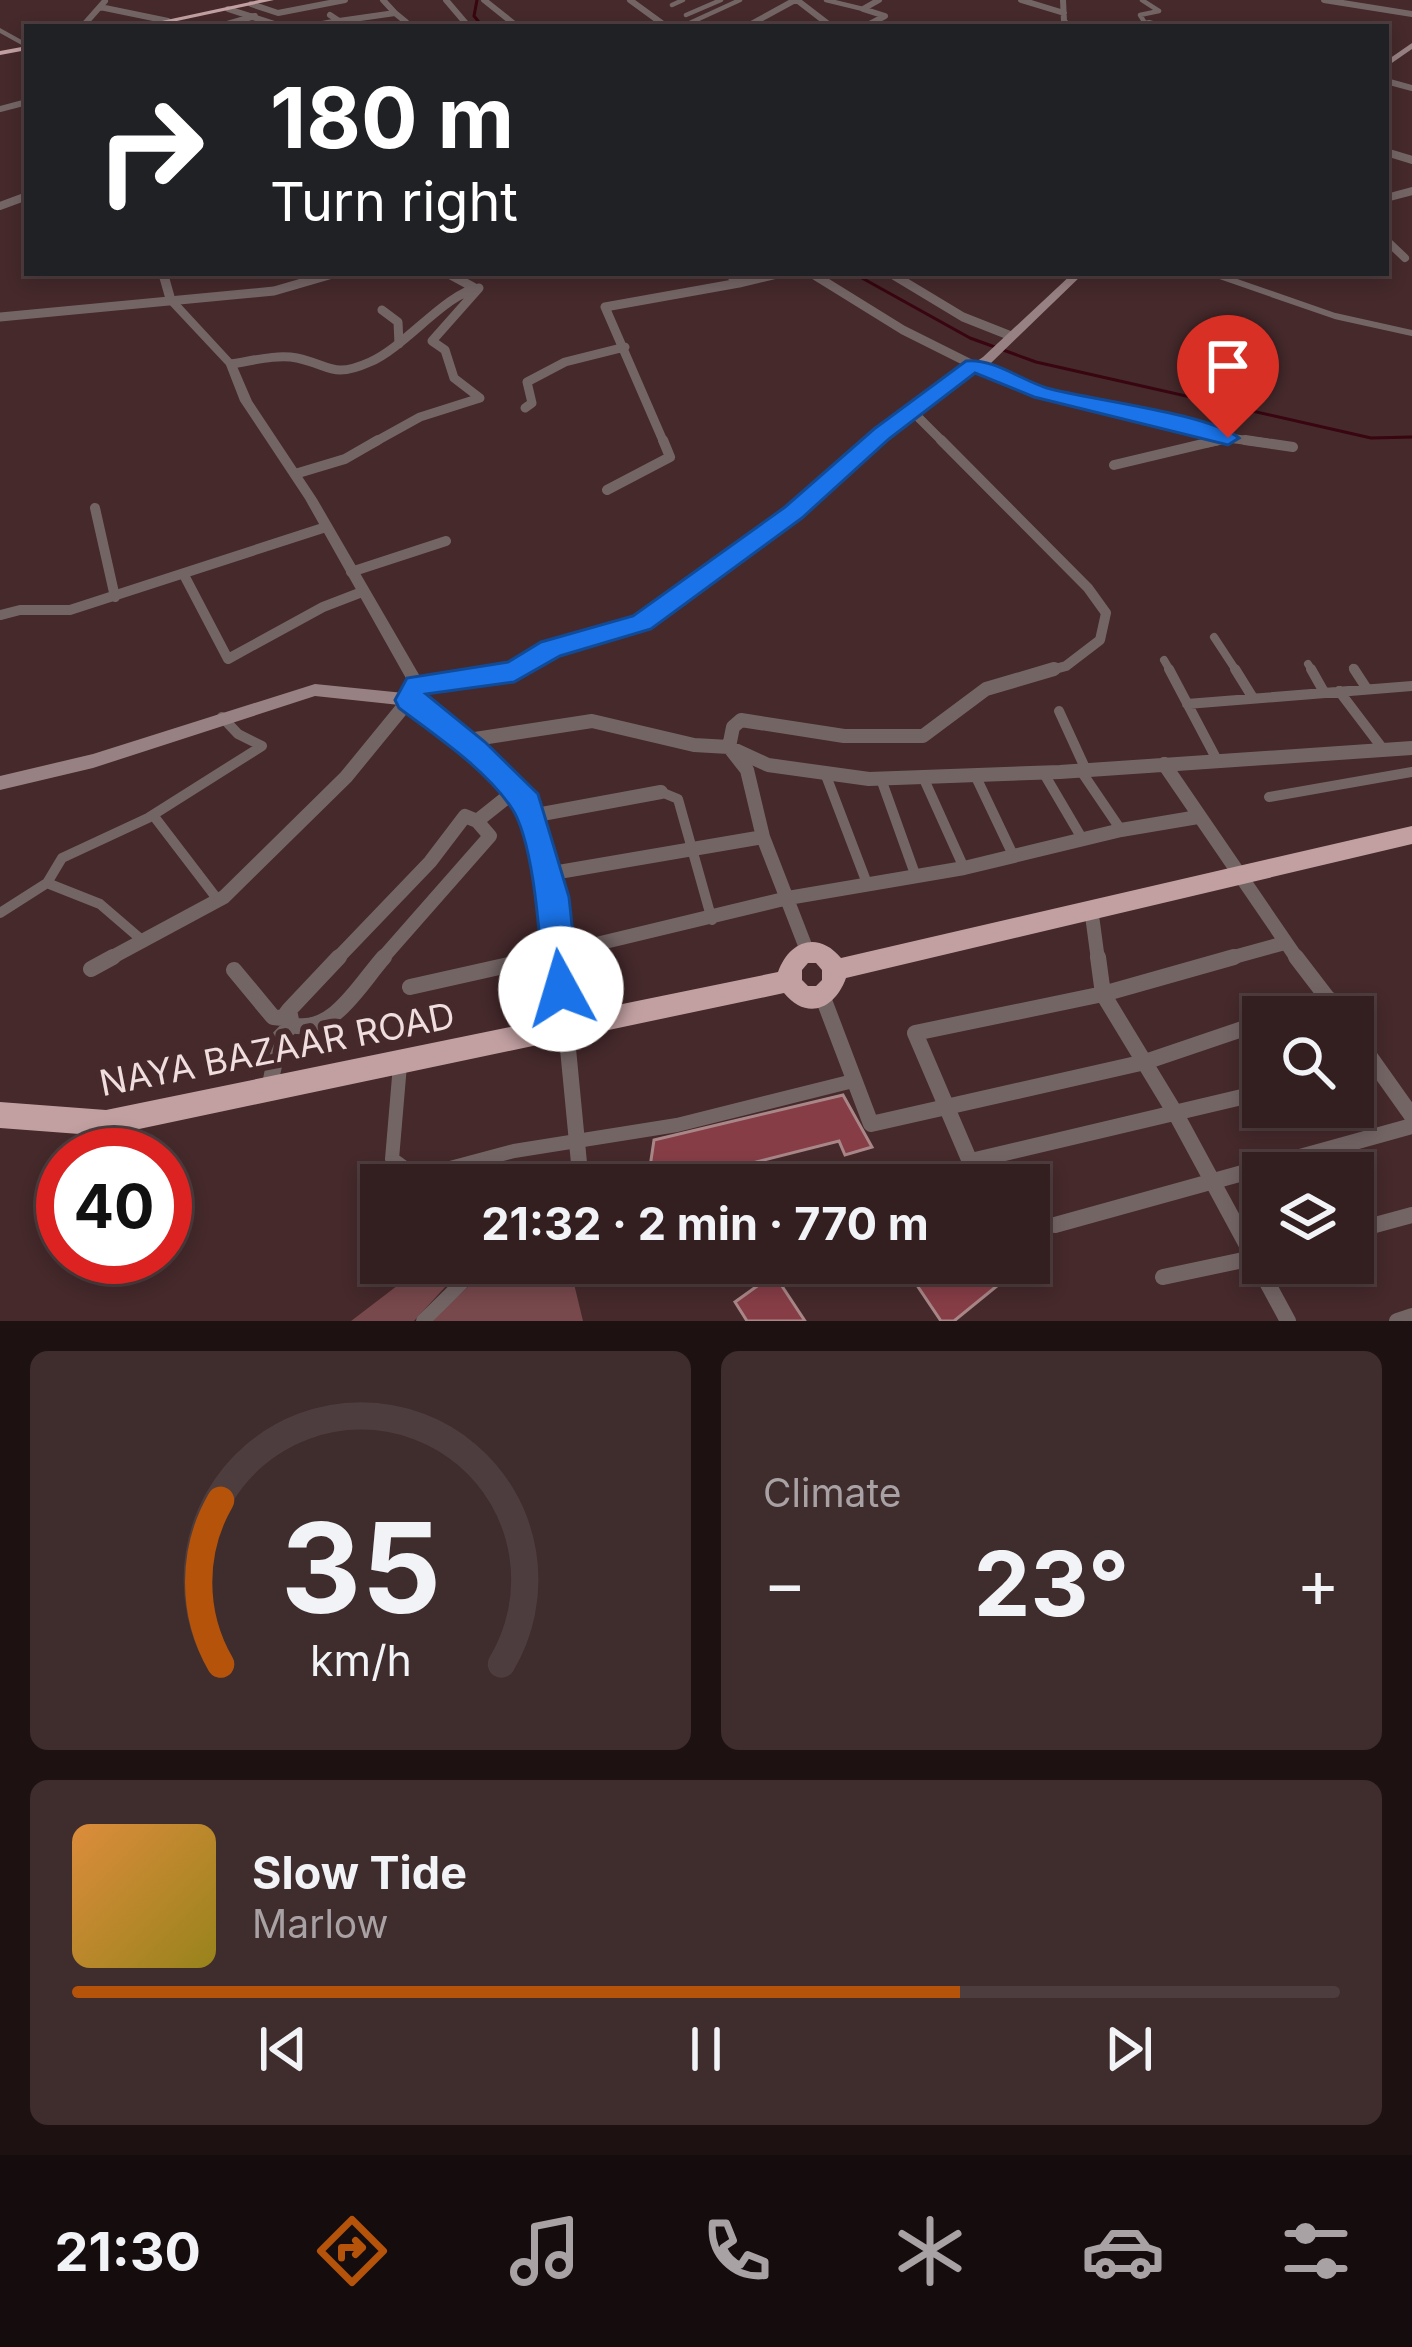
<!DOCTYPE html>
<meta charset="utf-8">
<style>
:root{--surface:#341f20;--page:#3f2c2d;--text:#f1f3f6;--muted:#a9a2a5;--line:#4e3d3e;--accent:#b45309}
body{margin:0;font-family:Inter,sans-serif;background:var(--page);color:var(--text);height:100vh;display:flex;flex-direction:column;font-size:45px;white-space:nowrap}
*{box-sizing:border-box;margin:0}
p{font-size:39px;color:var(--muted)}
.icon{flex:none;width:66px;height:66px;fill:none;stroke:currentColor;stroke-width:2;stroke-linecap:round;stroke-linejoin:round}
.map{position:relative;height:1321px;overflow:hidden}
.sheet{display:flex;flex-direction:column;gap:30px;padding:30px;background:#1d1112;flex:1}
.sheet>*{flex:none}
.guide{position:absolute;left:24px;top:24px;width:1365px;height:252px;border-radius:0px;box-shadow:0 6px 18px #0003,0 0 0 3px var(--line);background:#202124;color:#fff;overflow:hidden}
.buttons{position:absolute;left:1242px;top:996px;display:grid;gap:24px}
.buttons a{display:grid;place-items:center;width:132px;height:132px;border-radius:0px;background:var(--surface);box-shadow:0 6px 18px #0003,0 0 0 3px var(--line);font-size:60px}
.speed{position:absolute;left:36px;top:1128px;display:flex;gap:24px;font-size:60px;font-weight:700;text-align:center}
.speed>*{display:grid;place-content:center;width:156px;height:156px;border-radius:50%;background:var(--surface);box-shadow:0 6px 18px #0003,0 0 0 3px var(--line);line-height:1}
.speed .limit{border:18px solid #d22;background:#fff;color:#111}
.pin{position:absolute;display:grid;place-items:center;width:102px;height:102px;color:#fff;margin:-123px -51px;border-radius:50% 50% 50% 0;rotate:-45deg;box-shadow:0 0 12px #0007}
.pin .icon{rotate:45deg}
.me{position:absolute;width:132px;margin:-66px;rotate:354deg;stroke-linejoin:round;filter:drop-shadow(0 0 9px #0008)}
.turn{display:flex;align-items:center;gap:42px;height:252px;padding:0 48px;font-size:54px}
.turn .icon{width:156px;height:156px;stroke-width:2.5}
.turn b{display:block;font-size:84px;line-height:102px}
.big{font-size:90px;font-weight:700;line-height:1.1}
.sheet .card{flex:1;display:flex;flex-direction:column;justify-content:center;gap:18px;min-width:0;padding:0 42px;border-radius:18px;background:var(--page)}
.sheet .dial{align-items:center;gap:0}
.dial svg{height:312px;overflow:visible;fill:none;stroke:var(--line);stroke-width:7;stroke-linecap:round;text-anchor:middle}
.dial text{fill:var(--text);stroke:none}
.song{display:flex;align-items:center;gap:36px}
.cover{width:144px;height:144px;border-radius:18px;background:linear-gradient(135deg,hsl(30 70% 55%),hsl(50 70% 35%))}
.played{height:12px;border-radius:6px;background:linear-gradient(90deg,var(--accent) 70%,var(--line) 70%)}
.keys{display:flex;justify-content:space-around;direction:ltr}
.heat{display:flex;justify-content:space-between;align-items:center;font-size:66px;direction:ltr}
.sheet .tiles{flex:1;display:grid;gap:30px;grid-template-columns:1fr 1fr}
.card:last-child{grid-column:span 2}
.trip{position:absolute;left:360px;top:1164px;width:690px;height:120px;border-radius:0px;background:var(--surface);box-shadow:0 6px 18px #0003,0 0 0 3px var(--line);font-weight:700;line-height:120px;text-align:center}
.dock{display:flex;height:192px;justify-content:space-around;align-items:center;background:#150c0d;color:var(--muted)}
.dock .icon{width:84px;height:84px}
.dock .current{color:var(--accent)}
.dock b{font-size:54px;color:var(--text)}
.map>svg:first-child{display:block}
.green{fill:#77484c}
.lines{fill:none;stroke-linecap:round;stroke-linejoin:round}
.stream{stroke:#380510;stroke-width:3}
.building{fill:#863d46;stroke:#a98788;stroke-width:3}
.pedestrian-far4{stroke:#746565;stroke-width:4.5}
.pedestrian-far3{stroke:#746565;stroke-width:6}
.pedestrian-far2{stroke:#746565;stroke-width:8}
.pedestrian-far1{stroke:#746565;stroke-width:10}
.pedestrian{stroke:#746565;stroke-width:14}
.minor-far5{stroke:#746565;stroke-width:6}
.minor-far4{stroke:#746565;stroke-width:8}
.minor-far3{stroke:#746565;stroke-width:9}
.minor-far2{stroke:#746565;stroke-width:10}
.minor-far1{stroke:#746565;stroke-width:14}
.minor{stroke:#746565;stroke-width:16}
.tertiary{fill:#746565;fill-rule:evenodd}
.secondary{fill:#988182;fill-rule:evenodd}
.trunk{fill:#c2a0a2;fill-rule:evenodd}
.route{fill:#1a73e8;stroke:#114b97;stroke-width:3}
.labels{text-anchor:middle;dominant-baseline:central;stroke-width:12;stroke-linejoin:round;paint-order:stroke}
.near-street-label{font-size:36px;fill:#f0ddde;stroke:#45292b}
</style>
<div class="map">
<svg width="1412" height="1321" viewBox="0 0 1412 1321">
<rect width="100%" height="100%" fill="#45292b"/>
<path class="green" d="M427 1263H467L414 1321H351Z
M494 1263H569L583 1321H431Z"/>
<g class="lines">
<path class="stream" d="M477 0 474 16 483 27
M853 273 970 338 1036 362 1371 438 1412 437"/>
</g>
<path class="building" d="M843 1095 872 1147 845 1155 839 1141 665 1185H598V1181L650 1167 654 1140Z
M902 1263H1025L954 1321H941Z
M774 1274 805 1321H747L735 1302Z"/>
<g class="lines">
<path class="pedestrian-far4" d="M826 0 863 9
M1142 0 1159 11 1140 15 1145 23
M672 5 683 0
M686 15 721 0
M681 27 740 0"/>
<path class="pedestrian-far3" d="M1211 273 1335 316 1412 333"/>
<path class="pedestrian-far2" d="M1214 637 1237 672
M1164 660 1171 672
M1308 664 1313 672
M1353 668 1356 672"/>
<path class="pedestrian-far1" d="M1169 669 1216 758
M1235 669 1253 698
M1311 669 1324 692
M1354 669 1367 689
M1339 691 1383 749
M1187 704 1412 686
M1059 711 1086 770
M1081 771 1121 830
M1043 772 1083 840
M825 773 868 886
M975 775 1014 857
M923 777 964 868
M881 779 915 874
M661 792 678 799 712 920
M1269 797 1412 772
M153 815 218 900
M47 883 62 858 148 818 262 746 238 734 222 717
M0 913 47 883 100 904 143 941"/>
<path class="pedestrian" d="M400 1065 392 1159 410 1172 439 1171 514 1151 677 1125 853 1081
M567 1185 579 1163
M423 1321 482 1263"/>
<path class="minor-far5" d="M446 0 469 27
M484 0 518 27
M630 0 667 27
M797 0 832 27
M1021 0 1064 13
M1063 0 1064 21 1070 27
M1324 0 1412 14
M251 4 278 13 345 0
M100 7 168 21
M228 9 284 27
M330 15 339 21 395 13 383 0
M82 27 105 1
M217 27 255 16
M307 27 338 21
M360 27H374
M391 27 406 22 395 13
M746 27 795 0
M864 27 885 16 863 9 879 0
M1133 27 1149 23 1163 27
M1386 81 1412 88
M0 109 27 102"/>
<path class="minor-far4" d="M1386 152 1412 160
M1386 198 1412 191
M0 206 27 196
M1386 240 1405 258"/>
<path class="minor-far3" d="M447 273 473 287
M728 273 739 283 781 273
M811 273 903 330 1005 381 1228 438 1267 443
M890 273 963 317 1011 336
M382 310 398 322 399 344
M0 317 274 291 336 273
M231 364C252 361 276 354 297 358 330 365 332 379 370 362 405 347 447 292 479 288L432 341 445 350 454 378 480 398 420 417 373 443
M525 408 532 403 527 382 565 362 625 347
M912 411 944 443
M664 443 605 307 739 283
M1207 443 1221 440"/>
<path class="minor-far2" d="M941 440 1088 588 1106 613 1100 640 1066 666 1044 672
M1245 440 1293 447
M1114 465 1219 440
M295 474 345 459 378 440
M607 490 670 457 663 440
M95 508 115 597
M351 572 446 541
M184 575 228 659 323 607 362 592
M1 615 20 610H70L326 527"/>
<path class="minor-far1" d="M462 741 592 721 694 745 729 747 768 765 869 779 1060 772 1412 748
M1164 764 1298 960
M531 816 661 792
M547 874 763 837
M1091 908 1098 960
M808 953 763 837 747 770 729 747 733 727 741 720 844 736H923L986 689 1054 669
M107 960 224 897 346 777 409 700
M336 960 430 862 465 816 477 821
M381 960 490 836 477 821 516 790
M530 960 788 898 964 868 1121 830 1198 817
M1223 960 1285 943"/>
<path class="minor" d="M1098 957 1103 994 1177 1116 1288 1321
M1296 957 1342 1017
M91 969 113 957
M234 970 273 1017 283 1018 289 1010
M410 987 544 957
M822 995 871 1124 1145 1062 1263 1022
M1277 1017 1329 999
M292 1025 289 1010 339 957
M566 1028 579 1163 586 1185
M1353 1033 1412 1116
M1353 1066 1372 1060
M269 1089 280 1037 292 1025C333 1035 359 985 384 957
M971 1161 1263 1092
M771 1185 792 1179
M980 1185 915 1033 1103 994 1234 957
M1055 1225 1412 1126
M1353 1231 1412 1215
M1163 1277 1262 1256
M1397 1321 1412 1316"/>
<path class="tertiary" d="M0 28 27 43V48L0 33Z
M158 273H168L175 298 236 364 252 401 317 499 425 685 422 689H412L305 499 240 401 226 365 166 301Z
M409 694 414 696C448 728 493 749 522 784 567 839 568 957 576 1026L573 1033 566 1036 559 1033 556 1026C550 963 550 843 509 793 480 758 436 736 404 704L401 700 404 696Z"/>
<path class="secondary" d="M1412 43V49L1386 67V61Z
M1073 273H1084L991 363 887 437 798 515 648 626 631 635 556 654 514 678 423 691 415 705 409 706 315 696 93 768 0 790V776L93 754 315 684 404 693 411 681 417 679 510 666 545 645 620 626 636 618 788 509 877 431 983 357Z"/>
<path class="trunk" d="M259 0H274L149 27H134Z
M27 46V50L0 55V51Z
M1412 826V844L846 978C835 1009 807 1021 784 993L106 1136 0 1128V1102L106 1110 778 972C789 941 818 930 841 958ZM808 963H816L822 970V980L816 986H808L802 980V970Z"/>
</g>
<path class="route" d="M966 361C993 358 1021 380 1047 388 1090 400 1208 413 1239 438L1228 445 1034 397 975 373 889 439 802 518 651 629 560 656 514 682 426 694 485 742 538 794 569 897 579 989 574 1001 561 1006 549 1001 544 989C540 946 535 841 511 807 483 767 437 737 399 708L395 700 407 678 508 662 541 642 633 616 785 507 874 429Z"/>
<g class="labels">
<g class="near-street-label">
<text transform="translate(277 1049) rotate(-11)">NAYA BAZAAR ROAD</text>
</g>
</g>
</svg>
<div class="buttons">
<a><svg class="icon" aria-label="search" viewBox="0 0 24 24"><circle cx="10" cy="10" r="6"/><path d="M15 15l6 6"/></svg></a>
<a><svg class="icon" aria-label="layers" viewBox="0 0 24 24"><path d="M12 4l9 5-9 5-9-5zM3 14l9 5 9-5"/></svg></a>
</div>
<div class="speed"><div class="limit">40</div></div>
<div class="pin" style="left:1228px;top:438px;background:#d93025"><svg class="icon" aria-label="arrive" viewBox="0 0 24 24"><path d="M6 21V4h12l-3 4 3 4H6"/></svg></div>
<svg class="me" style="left:561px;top:989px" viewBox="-20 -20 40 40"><circle r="19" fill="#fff"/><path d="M0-13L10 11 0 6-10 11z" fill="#1a73e8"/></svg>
<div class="trip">21:32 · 2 min · 770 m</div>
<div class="guide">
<div class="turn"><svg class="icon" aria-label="right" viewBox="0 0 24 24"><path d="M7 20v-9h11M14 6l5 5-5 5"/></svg><div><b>180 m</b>Turn right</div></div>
</div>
</div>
<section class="sheet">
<div class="tiles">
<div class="card dial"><svg viewBox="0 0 100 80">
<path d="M14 69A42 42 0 1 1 86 69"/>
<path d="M14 69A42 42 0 0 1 14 27" stroke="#b45309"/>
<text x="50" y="56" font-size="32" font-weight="700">35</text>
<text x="50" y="72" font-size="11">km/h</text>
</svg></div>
<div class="card"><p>Climate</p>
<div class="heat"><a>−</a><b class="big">23°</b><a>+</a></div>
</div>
<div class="card">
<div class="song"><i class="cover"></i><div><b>Slow Tide</b><p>Marlow</p></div></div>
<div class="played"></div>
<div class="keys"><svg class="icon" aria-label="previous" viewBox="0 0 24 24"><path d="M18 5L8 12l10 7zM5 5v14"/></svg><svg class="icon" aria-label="pause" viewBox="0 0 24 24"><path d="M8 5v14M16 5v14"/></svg><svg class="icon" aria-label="next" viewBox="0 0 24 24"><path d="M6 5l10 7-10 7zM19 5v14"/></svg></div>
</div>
</div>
</section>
<nav class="dock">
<b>21:30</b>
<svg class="icon current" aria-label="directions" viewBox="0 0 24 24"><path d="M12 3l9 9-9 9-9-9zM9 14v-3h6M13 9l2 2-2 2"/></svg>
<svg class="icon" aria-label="music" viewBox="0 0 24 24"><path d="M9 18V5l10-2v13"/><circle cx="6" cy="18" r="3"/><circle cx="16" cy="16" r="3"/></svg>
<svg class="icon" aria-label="phone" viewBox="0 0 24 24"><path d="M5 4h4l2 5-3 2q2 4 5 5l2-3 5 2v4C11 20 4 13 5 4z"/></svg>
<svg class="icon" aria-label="climate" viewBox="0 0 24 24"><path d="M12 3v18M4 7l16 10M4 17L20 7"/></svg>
<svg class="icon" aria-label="car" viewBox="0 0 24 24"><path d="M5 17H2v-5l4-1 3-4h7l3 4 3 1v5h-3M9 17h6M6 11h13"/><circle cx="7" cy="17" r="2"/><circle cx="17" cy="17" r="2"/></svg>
<svg class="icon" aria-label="filters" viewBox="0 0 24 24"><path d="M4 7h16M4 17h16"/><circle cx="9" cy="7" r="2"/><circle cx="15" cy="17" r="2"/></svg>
</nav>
